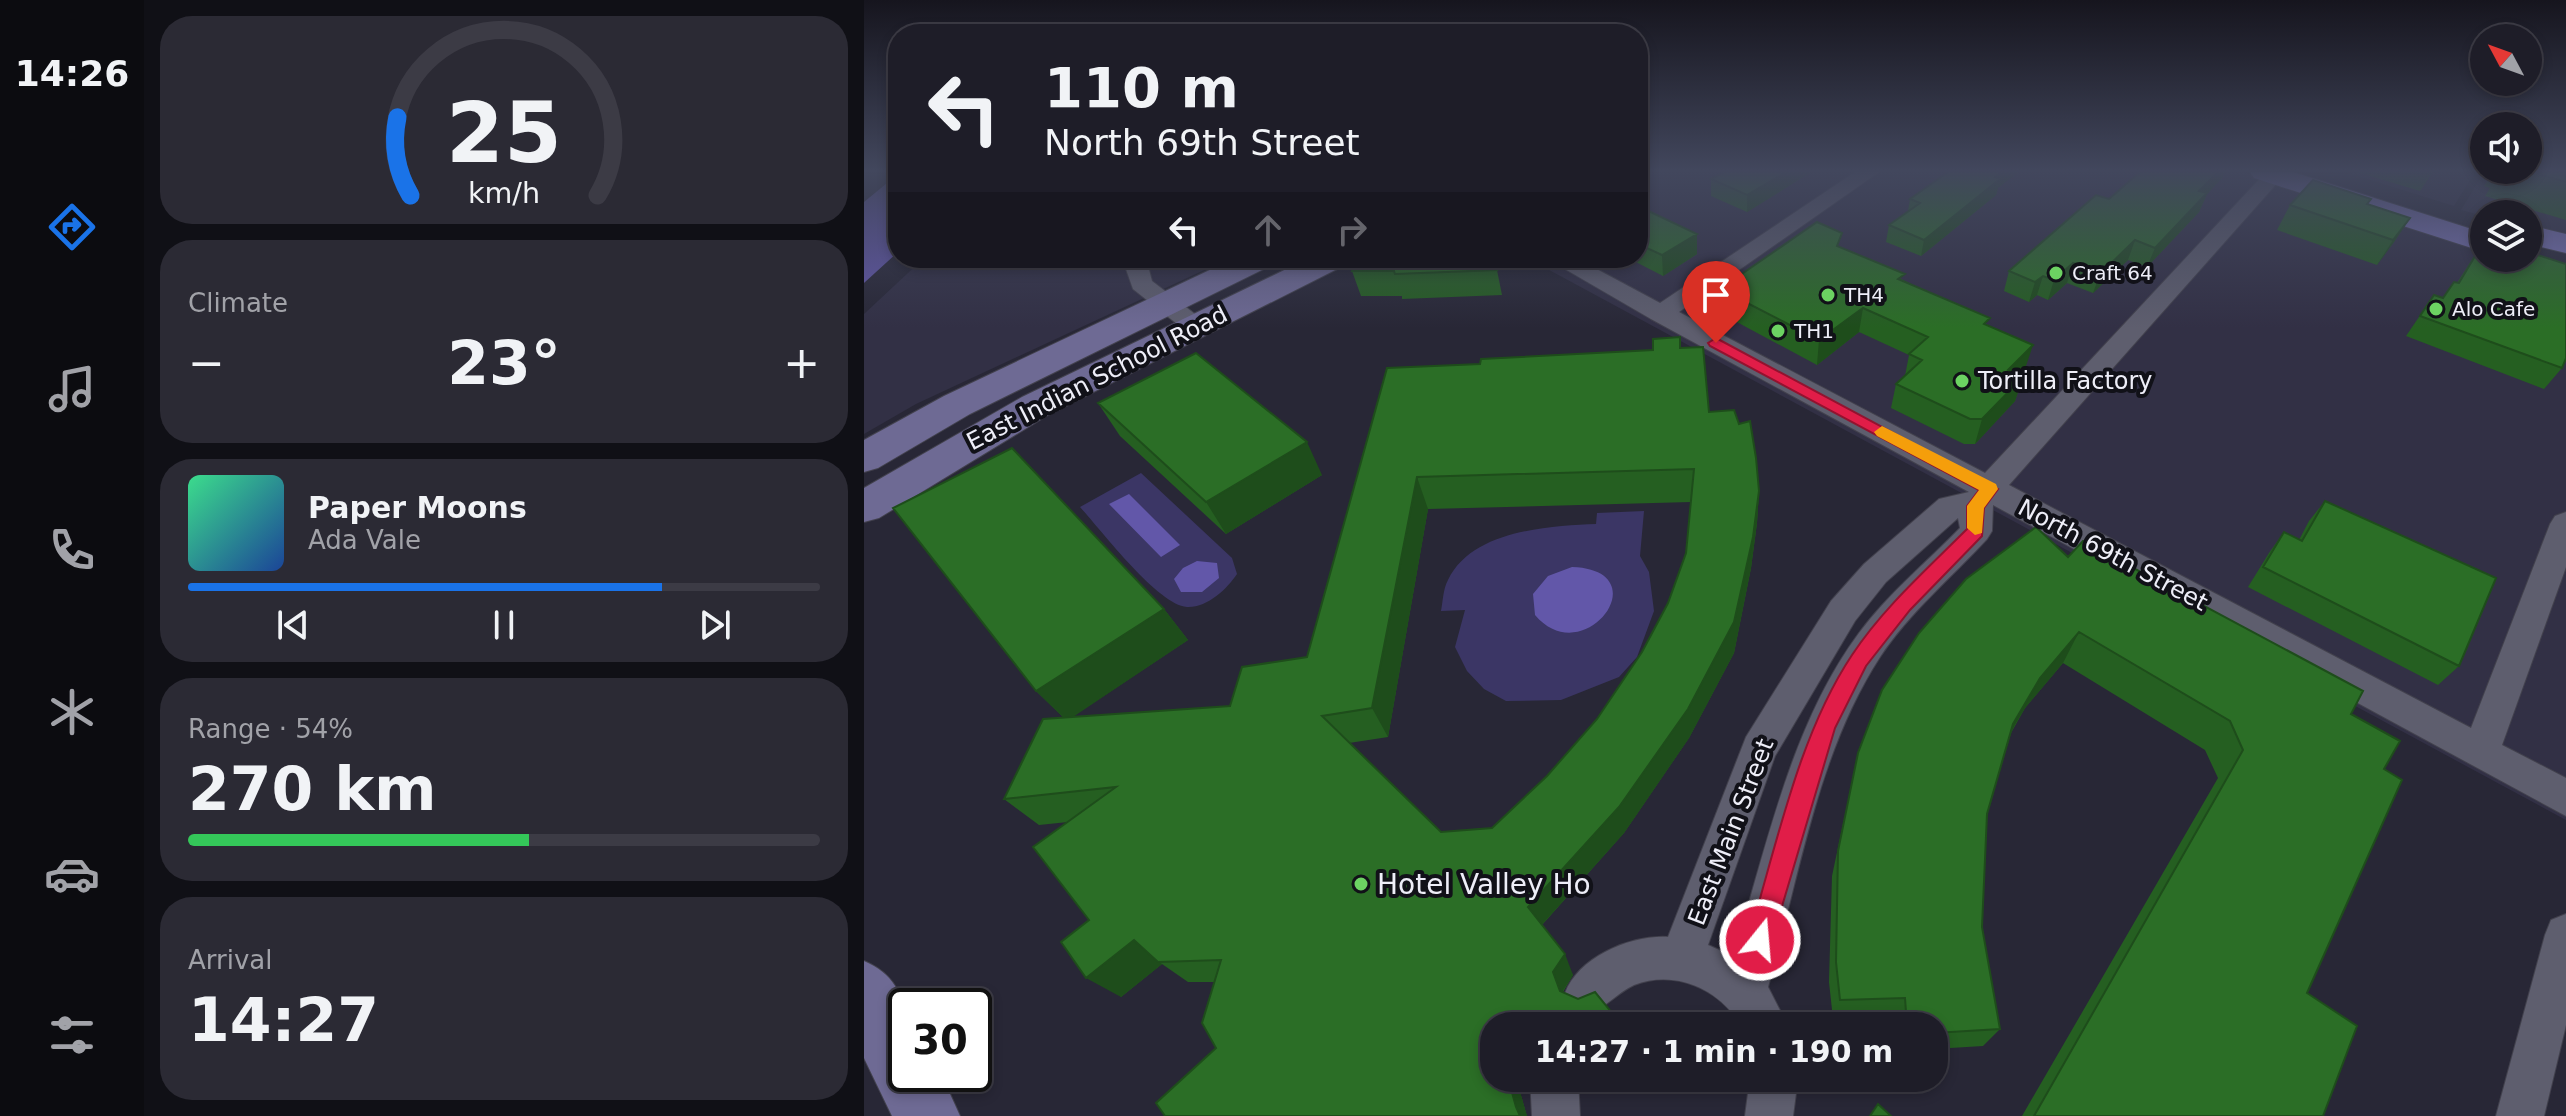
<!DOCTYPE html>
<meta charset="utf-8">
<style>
:root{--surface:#1e1d28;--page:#2b2a34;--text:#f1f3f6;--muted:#a1a2a8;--line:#3c3b45;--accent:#1a73e8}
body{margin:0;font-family:"DejaVu Sans",sans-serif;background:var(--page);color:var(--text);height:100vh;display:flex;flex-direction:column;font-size:30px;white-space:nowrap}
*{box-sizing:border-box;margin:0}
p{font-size:26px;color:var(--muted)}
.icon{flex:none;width:44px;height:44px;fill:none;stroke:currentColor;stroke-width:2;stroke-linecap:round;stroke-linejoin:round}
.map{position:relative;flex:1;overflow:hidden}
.side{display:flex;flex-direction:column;gap:16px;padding:16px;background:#101016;width:720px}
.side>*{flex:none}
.guide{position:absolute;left:24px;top:24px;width:760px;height:244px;border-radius:32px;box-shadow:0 4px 12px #0003,0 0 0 2px var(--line);background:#1e1d28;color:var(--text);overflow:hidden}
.needle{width:52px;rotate:311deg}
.fabs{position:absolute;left:1606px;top:24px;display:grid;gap:16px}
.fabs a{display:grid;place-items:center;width:72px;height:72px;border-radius:50%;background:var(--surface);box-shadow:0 4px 12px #0003,0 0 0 2px var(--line);font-size:40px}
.speed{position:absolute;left:24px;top:988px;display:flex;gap:16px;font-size:40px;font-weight:700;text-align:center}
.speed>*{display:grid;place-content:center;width:104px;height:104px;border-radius:50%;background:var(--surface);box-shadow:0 4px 12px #0003,0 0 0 2px var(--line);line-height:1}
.speed .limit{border:4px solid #111;border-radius:12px;background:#fff;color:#111}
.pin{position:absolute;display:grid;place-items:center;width:68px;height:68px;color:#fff;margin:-82px -34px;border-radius:50% 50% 50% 0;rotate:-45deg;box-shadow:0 0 8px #0007}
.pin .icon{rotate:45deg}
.me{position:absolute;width:88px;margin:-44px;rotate:17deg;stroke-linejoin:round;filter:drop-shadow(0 0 6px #0008)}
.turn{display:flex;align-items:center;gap:28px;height:168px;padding:0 24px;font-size:36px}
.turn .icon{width:104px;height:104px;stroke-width:2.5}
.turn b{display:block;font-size:56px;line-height:68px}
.lanes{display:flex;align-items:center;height:76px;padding:0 24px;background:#0003;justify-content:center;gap:40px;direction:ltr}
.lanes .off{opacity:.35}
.big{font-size:60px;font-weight:700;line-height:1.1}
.side .card{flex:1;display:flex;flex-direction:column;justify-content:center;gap:12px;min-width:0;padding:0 28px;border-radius:32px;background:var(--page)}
.side .dial{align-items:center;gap:0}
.dial svg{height:208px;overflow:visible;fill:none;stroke:var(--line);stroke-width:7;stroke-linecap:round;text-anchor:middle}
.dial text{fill:var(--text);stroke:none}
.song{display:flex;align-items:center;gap:24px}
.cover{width:96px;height:96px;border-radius:12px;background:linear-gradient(135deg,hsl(150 70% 55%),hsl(220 70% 35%))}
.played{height:8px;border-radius:4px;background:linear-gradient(90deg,var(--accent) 75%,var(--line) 75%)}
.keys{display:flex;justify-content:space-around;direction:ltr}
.heat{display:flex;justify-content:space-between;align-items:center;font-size:44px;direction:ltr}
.charge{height:12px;border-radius:6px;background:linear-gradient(90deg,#34c759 54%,var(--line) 0)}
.trip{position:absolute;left:616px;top:1012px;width:468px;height:80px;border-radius:32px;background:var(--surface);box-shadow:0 4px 12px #0003,0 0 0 2px var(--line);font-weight:700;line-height:80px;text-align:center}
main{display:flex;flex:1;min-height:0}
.tab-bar{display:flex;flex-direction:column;width:144px;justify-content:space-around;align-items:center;background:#0c0c10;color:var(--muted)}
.tab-bar .icon{width:56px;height:56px}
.tab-bar .active{color:var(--accent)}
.tab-bar b{font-size:36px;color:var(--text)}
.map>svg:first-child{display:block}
.built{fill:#323045}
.green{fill:#3b3665}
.water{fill:#6257a9}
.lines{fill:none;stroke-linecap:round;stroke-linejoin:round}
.minor-casing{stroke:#42414d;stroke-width:2}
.secondary-casing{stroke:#42414d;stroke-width:2}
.primary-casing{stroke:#42414d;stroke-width:2}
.minor{fill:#5e5e6e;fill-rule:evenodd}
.secondary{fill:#6e6a94;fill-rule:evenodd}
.primary{fill:#7d76bb;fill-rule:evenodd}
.wall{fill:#255f21;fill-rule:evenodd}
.shaded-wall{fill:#1e4d1b}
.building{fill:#2b6e26;stroke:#1e4d1b;stroke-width:2;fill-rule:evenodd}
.route{fill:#e11d48;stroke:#92132f;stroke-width:2}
.slow{fill:#f59e0b}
.poi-dot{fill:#6cd362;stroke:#111118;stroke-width:3}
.labels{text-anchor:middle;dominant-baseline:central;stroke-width:8;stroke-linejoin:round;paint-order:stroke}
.far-poi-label{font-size:20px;fill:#eeeef8;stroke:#111118;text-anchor:start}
.street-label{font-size:24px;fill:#eeeef8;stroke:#111118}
.poi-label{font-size:24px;fill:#eeeef8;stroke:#111118;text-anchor:start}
.near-poi-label{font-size:28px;fill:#eeeef8;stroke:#111118;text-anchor:start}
</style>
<main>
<nav class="tab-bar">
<b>14:26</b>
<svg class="icon active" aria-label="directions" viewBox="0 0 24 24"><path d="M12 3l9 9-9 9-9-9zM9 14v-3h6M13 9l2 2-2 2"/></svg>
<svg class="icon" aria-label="music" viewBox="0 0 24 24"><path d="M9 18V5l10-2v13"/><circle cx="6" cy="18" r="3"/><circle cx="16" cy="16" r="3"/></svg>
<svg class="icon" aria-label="phone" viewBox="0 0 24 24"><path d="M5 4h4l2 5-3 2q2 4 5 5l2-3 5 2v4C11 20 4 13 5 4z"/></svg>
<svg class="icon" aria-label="climate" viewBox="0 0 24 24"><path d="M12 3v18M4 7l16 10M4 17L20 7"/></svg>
<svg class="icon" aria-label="car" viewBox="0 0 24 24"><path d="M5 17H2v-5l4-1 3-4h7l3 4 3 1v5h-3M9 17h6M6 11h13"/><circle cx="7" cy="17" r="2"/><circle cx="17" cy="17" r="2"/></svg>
<svg class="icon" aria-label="filters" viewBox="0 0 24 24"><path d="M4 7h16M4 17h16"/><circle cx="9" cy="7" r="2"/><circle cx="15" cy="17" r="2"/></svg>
</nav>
<section class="side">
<div class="card dial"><svg viewBox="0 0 100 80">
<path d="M14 69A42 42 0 1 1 86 69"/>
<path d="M14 69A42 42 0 0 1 9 39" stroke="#1a73e8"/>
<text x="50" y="56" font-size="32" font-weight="700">25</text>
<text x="50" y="72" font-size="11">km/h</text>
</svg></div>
<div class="card"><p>Climate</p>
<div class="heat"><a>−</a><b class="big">23°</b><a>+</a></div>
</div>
<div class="card">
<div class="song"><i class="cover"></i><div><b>Paper Moons</b><p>Ada Vale</p></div></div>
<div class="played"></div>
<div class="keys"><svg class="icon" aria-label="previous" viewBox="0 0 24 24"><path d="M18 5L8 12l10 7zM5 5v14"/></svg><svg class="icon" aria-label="pause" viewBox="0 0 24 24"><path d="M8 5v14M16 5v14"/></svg><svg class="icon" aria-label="next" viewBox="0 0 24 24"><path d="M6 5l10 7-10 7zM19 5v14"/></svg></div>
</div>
<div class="card"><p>Range · 54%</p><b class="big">270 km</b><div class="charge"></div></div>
<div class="card"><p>Arrival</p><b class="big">14:27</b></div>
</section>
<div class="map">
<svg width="1702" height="1116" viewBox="0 0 1702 1116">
<rect width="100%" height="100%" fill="#282736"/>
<path class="built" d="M774 172H1379L1620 249V258L1702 276V820L663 258H774Z
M1481 172H1611L1590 206Z
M1620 172H1702V238L1664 228V214L1620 216 1597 210Z
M60 258H366L52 404 0 434V314Z"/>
<path class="green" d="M277 473 368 558 373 574C363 589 343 608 323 607 294 605 237 530 216 507Z
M780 511 776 556 785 572 790 611 773 657 755 677 697 700 642 701 620 689 603 671 591 647 601 610 577 611C579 601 579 589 584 580 608 530 685 526 732 524L733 513Z"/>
<path class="water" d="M34 174V252L0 283V202Z
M265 494 316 545 297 557 245 504Z
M333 561 353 563 355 578 338 592H317L310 579 319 568Z
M708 567C797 570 720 673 671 615L669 594 684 576Z"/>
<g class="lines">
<defs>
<path id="minor" d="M991 172H1015L815 312 1121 473 1402 172H1423L1145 485 1607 728 1686 524 1691 516 1702 512V567L1638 745 1702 778V816L1129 505 1128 531 1123 539C1087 578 1045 613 1016 657 953 754 935 877 904 987L924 1026H877C856 989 811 969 770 985 753 993 741 1008 723 1015L707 1009 701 993C715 957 766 935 804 937L882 737 967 601 1000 564 1075 499 1105 492 787 319 682 258H712L796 303ZM1094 518 1096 528C1062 563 1024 594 995 633 926 726 903 848 869 956L844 945 911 756 991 621 1022 582Z
M258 258H282L288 281 340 321 344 326 340 331H322L269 289Z
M1702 914V1025L1680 1116H1632L1681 935 1687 920Z
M666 1078H714L716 1116H668Z
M886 1078H934L929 1116H881Z"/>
<path id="secondary" d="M371 258H413L408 265 106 414 14 468 0 472V440L80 396Z
M445 258H486L481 265 184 415 15 518 0 522V488L158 397Z
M0 961C50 982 42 1028 42 1074H77L96 1116H28L0 1058Z"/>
<path id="primary" d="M1386 172H1429L1620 233V252L1390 178Z
M1664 225 1702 234V253L1664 244Z"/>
</defs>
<use href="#minor" class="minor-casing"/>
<use href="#secondary" class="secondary-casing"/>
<use href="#primary" class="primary-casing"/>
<use href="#minor" class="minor"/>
<use href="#secondary" class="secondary"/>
<use href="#primary" class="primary"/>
</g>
<path class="wall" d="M860 172H947L883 212 847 196V179Z
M1276 172H1361L1358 178 1343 194 1335 212 1283 267 1264 260 1229 293 1203 283 1184 300 1173 295 1165 302 1140 291 1145 271 1245 199Z
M1493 172H1569L1556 191Z
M1629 172H1702V220L1621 196 1626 188 1620 186Z
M1134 188 1132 195 1057 256 1022 242 1025 225 1044 211 1046 199Z
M1507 199 1504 204 1546 218 1530 242 1513 265 1413 230 1426 205Z
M774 206 833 234V254L799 276 764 258H774Z
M1620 241 1698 368 1680 389 1542 336 1570 295 1579 298 1593 283Z
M977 247 1124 325 1161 369 1155 375 1159 377 1151 401 1111 444H1100L1027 408 1032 384 1041 376 1045 355 995 332 953 365 856 313V289Z
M633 270 638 295 538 299V296H497L488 271Z
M816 348 845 412 895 491 893 523 887 568 870 653 825 738 760 833 678 925 709 975 699 992 753 1019 630 1026V1078H652L663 1116 352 1048 351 982H324L298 964 257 997 225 920 204 822 175 825 140 799 200 718 172 691 300 609 324 640 208 717 366 706 443 657 616 364ZM827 502 822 553 804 603 778 652 733 719 683 776 628 828 577 832 485 743 524 737 564 509Z
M234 403 458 475 362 534 256 436Z
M1461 501 1595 666 1574 685 1384 587 1405 553 1420 532 1435 540 1445 521Z
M1204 557 1487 714 1520 769 1443 993 1459 1116H1158L1354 778 1341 750 1199 663 1161 708 1147 733 1123 814 1118 927 1136 1029 1119 1046 1070 1049V1026H1031L1030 1017 969 1019 965 982 968 876 994 753Z"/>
<path class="shaded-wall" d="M922 172H947L883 212V195Z
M1138 172H1155L1134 188 1132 195 1057 256 1060 240Z
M1354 172H1361L1358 178 1343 194 1335 212 1283 267 1291 248 1335 191Z
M1546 218 1530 242 1513 265 1529 240Z
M833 234V254L799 276 798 255Z
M1271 240 1264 260 1229 293 1236 274Z
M1209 263 1203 283 1184 300 1190 280Z
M1179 276 1173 295 1165 302 1171 282Z
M999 308 995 332 953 365 955 340Z
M1169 345 1161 369 1137 395 1144 370Z
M1159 377 1151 401 1111 444 1118 419Z
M443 442 458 475 362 534 342 502Z
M553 477 564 509 524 737 508 708Z
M895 491 893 523 887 568 870 653 825 738 760 833 674 929 664 907Z
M300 609 324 640 203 721 172 691Z
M1215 632 1199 663 1161 708 1135 752 1149 724 1176 678Z
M270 940 298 964 257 997 222 978Z
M701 954 709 975 698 992 704 1010 696 991 689 972Z
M644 1078H652L663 1116H656L652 1107Z"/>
<path class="building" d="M860 172H922L883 195 847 179Z
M1084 172H1138L1131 177 1136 179 1060 240 1025 225 1056 203 1046 199Z
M1276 172H1354L1335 191 1343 193 1291 248 1271 240 1236 274 1209 263 1190 280 1179 276 1171 282 1145 271 1232 195 1245 199Z
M1667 172H1702V182Z
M1449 180 1507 199 1503 204 1546 218 1529 240 1426 205Z
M774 206 833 234 798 255 774 244Z
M953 222 978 233 973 246 1041 274 1034 279 1126 318 1120 324 1169 345 1144 370 1159 377 1118 419H1106L1032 384 1058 360 1045 354 1064 337 999 308 955 340 856 289Z
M1620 241V258H1664V252L1702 264V358L1698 368 1556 316 1570 295 1579 298 1590 282 1595 283Z
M493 258H627L633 270 531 274 530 271H488Z
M816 337V348L839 347 845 412 870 410 875 424 886 421 892 458 895 491 889 537 870 622 824 709 755 807 664 907 701 954 689 972 696 991 714 999 731 992 753 1019 751 1026H630V1078H644L652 1107 656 1116H301L292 1103 352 1048 338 1023 357 960 294 962 270 940 222 978 197 942 225 920 169 847 252 787 140 799 179 719 366 706 378 667 443 657 523 368 616 364 617 359 789 350V339ZM830 469 822 553 804 603 778 652 733 719 683 776 628 828 577 832 458 716 508 708 553 477Z
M332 353 443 442 342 502 234 403Z
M148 448 300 609 172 691 29 508Z
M1461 501 1632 578 1595 666 1399 567 1420 532 1438 541Z
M1172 527 1204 557 1219 541 1499 691 1487 714 1536 741 1520 769 1538 780 1443 993 1493 1026 1459 1116H1170L1379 750 1366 721 1215 632 1176 678 1149 724 1123 814 1118 927 1136 1029 1070 1033V1026H1043L1041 998 976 1000 972 962 974 851 994 753 1018 690 1055 633 1102 579Z
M1014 1104 1027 1116H1006Z"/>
<linearGradient id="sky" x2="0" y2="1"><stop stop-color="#16151e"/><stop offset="0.52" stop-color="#42475d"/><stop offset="1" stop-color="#42475d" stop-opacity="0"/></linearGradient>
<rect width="1702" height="328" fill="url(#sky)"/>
<path class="route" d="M852 338 1134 489 1120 508 1118 536 1046 610 1002 666 971 728 908 940 905 949 896 953 887 949 884 940C912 848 934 736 988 655 1019 608 1063 569 1103 529V506L1115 490 846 346 844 343Z"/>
<path class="slow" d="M1018 426 1132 484 1134 489 1120 508 1118 533 1111 535 1103 528V506L1115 490 1013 436 1010 432Z"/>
<g class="poi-dot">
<circle cx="1192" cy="273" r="8"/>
<circle cx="964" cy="295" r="8"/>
<circle cx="1572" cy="309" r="8"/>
<circle cx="914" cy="331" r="8"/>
<circle cx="1098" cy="381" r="8"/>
<circle cx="497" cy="884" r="8"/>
</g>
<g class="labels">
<g class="far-poi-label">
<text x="1208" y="273">Craft 64</text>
<text x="980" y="295">TH4</text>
<text x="1588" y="309">Alo Cafe</text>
<text x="930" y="331">TH1</text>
</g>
<g class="street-label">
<text transform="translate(233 378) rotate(-27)">East Indian School Road</text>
<text transform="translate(1249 555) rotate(28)">North 69th Street</text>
<text transform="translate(867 832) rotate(-69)">East Main Street</text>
</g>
<g class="poi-label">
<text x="1114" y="381">Tortilla Factory</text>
</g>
<g class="near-poi-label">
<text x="513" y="884">Hotel Valley Ho</text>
</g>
</g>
</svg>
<div class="fabs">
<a><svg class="needle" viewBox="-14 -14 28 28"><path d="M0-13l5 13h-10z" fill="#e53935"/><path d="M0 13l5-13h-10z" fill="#a1a2a8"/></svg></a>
<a><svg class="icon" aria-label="sound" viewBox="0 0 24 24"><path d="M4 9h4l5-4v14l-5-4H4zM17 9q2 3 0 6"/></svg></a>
<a><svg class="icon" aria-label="layers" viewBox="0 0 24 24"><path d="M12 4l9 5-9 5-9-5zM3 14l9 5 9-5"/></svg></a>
</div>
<div class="speed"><div class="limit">30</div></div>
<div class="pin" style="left:852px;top:343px;background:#d93025"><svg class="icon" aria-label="arrive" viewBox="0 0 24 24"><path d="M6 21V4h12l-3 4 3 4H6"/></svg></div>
<svg class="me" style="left:896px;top:940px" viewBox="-20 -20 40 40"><circle r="17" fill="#e11d48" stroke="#fff" stroke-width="3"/><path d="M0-11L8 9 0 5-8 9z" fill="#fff"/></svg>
<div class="trip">14:27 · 1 min · 190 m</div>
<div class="guide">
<div class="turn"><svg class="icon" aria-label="left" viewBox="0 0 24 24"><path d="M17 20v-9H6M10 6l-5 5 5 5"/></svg><div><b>110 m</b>North 69th Street</div></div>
<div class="lanes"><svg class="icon" aria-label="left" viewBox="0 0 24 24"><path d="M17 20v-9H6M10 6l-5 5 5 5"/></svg><svg class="icon off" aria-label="ahead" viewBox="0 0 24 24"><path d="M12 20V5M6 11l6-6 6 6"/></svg><svg class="icon off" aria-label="right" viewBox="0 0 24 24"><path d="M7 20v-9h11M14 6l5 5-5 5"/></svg></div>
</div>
</div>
</main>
